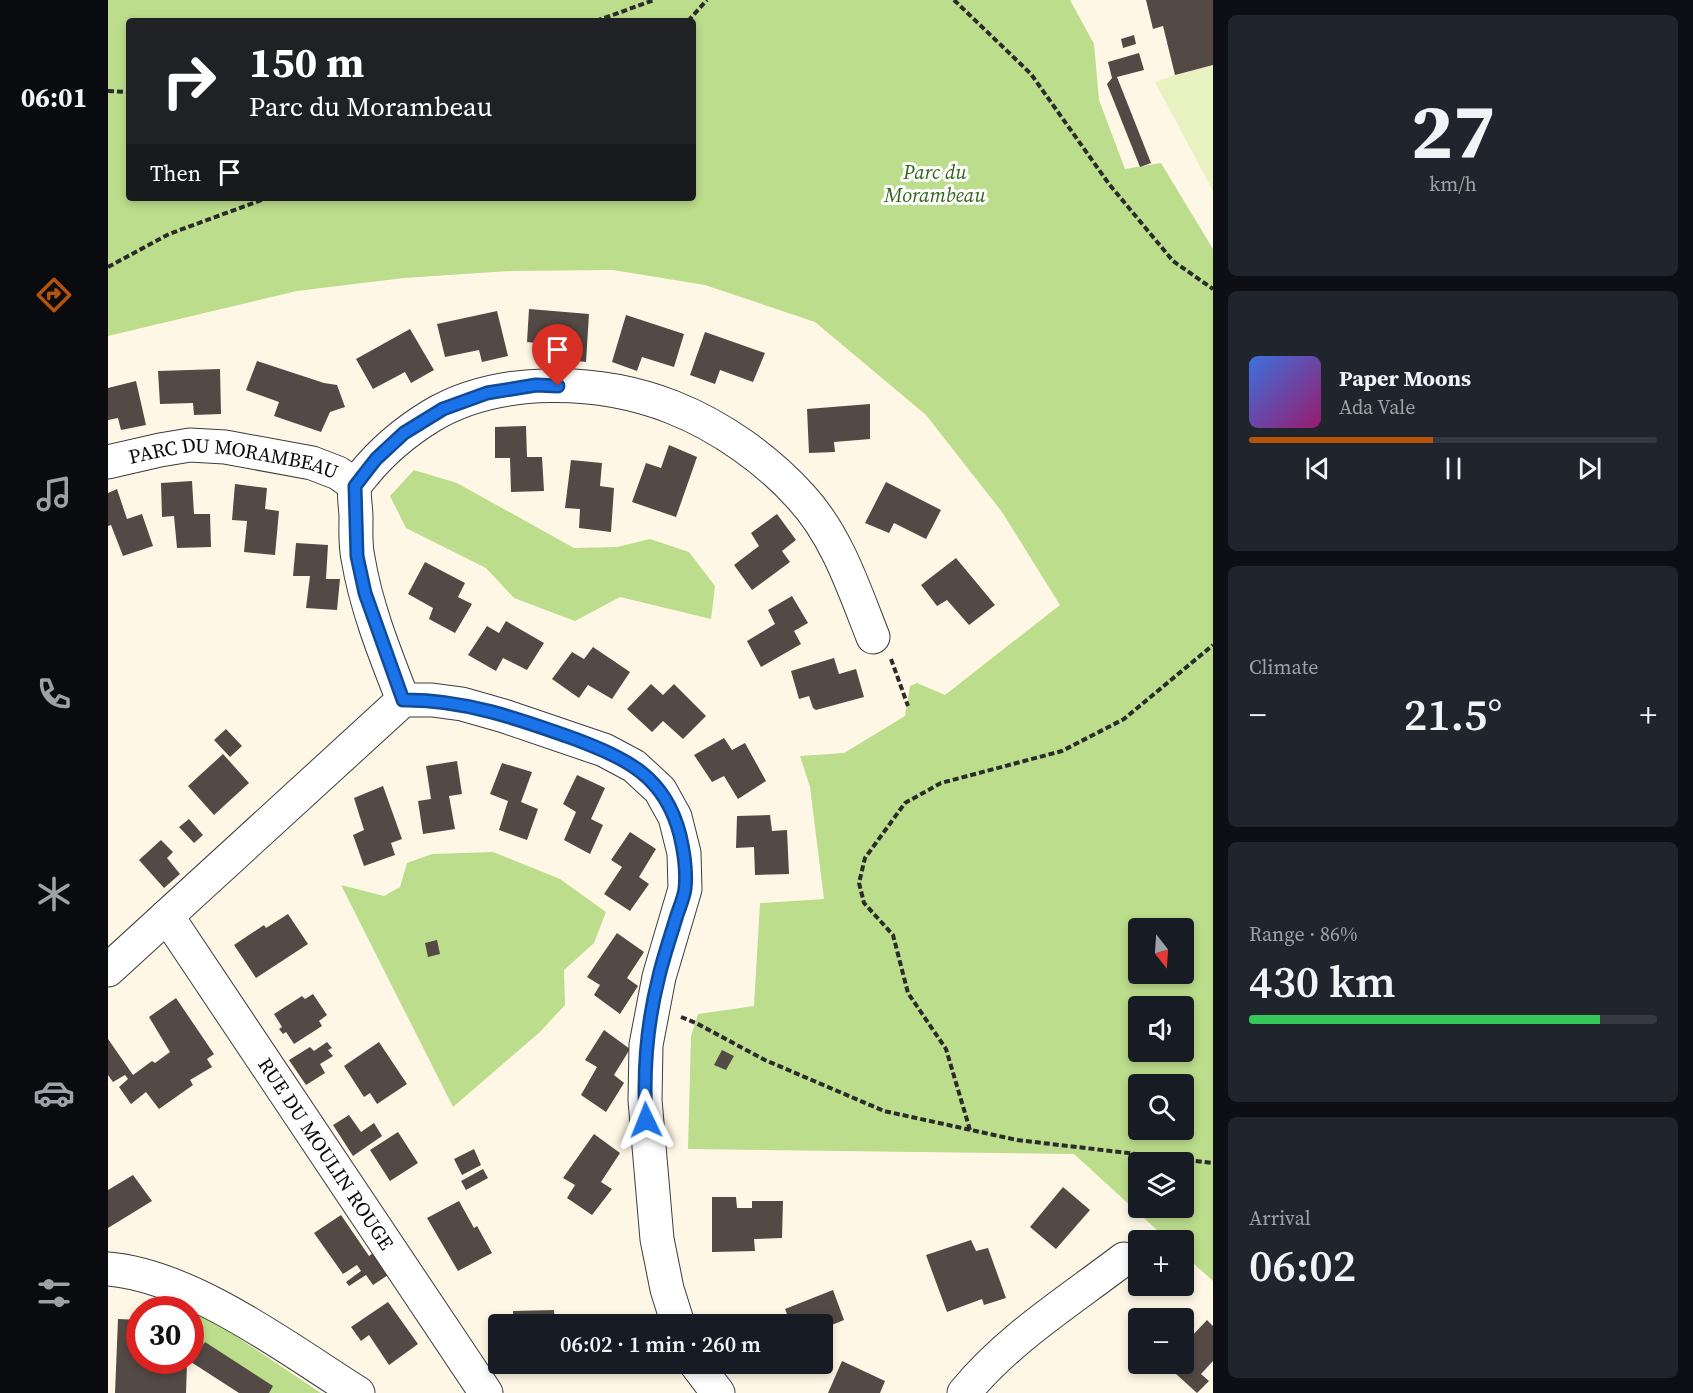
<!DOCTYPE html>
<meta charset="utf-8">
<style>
:root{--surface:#171b24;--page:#20242c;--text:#f1f3f6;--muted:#9ea1a6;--line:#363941;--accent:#b45309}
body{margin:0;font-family:"Source Serif 4",serif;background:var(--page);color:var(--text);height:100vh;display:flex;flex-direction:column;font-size:22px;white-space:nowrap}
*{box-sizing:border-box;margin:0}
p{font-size:20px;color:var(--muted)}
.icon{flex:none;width:33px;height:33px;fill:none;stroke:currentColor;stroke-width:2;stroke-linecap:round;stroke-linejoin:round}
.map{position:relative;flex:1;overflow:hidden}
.drawer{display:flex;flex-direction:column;gap:15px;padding:15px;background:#0d0f14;width:480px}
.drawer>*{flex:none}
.hud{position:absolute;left:18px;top:18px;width:570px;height:183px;border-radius:6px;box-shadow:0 3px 9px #0003;background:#202124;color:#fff;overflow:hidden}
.needle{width:39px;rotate:163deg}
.tools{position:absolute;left:1020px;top:918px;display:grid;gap:12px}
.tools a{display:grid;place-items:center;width:66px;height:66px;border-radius:6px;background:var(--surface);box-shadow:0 3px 9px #0003;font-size:30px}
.speed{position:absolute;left:18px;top:1296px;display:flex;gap:12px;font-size:30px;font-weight:700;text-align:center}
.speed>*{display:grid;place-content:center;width:78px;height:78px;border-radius:50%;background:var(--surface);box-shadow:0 3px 9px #0003;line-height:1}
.speed .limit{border:9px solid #d22;background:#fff;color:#111}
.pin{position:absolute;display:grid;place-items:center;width:51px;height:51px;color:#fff;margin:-62px -26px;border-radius:50% 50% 50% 0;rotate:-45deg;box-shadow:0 0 6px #0007}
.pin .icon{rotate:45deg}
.me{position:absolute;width:66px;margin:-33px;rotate:358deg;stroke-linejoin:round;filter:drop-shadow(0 0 4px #0008)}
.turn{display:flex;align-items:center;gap:21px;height:126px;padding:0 24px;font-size:27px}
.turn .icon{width:78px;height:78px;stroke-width:2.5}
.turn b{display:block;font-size:42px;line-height:51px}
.then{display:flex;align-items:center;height:57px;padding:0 24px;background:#0003;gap:12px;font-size:22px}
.big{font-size:45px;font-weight:600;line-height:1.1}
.drawer .widget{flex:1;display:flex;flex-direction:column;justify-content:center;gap:9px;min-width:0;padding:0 21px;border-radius:9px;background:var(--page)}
.drawer .dial{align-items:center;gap:0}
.dial b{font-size:78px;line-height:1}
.song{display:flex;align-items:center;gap:18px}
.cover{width:72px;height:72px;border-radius:9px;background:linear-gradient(135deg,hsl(220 70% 55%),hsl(320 70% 35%))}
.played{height:6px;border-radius:3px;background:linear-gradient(90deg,var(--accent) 45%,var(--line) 45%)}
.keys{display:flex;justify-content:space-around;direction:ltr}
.heat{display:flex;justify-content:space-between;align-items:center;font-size:33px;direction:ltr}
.charge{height:9px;border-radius:4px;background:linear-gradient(90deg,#34c759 86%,var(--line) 0)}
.trip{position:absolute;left:380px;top:1314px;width:345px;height:60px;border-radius:6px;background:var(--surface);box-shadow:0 3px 9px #0003;font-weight:600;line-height:60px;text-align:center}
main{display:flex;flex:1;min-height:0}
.menu{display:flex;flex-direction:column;width:108px;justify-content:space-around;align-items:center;background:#090b0e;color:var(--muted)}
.menu .icon{width:42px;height:42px}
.menu .selected{color:var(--accent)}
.menu b{font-size:27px;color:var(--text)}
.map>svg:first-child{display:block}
.forest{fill:#bcdd8c;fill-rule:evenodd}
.pitch{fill:#e8f2c0}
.building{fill:#534945}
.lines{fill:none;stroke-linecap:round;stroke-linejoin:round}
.minor-casing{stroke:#3c3c3c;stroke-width:35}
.path{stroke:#2b2b2b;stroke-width:4;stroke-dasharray:6 3;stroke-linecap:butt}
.minor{stroke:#fff;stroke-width:33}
.route-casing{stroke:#114b97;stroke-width:15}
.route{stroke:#1a73e8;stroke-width:10}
.labels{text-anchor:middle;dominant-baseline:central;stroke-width:6;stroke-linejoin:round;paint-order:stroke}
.park-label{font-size:20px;font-style:italic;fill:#326417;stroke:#fff}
.street-label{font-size:20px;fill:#090909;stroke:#fff}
</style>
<main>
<nav class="menu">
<b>06:01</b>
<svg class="icon selected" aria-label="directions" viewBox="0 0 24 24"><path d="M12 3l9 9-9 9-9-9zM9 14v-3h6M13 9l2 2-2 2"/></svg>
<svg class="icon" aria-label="music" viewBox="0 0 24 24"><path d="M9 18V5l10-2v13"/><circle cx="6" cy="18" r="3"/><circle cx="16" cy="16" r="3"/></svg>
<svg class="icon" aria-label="phone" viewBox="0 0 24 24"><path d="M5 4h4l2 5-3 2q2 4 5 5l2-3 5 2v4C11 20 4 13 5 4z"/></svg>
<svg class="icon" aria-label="climate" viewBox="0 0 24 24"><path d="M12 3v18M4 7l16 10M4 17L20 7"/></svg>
<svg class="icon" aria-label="car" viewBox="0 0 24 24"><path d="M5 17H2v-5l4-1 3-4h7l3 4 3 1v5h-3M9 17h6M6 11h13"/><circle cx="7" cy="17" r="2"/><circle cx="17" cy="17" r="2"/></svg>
<svg class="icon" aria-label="filters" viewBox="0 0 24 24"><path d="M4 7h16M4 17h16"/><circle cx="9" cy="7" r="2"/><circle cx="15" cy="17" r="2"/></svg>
</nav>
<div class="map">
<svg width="1105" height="1393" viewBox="0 0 1105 1393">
<rect width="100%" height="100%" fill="#fff7e6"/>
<path class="forest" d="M0 0H962L986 44 991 100 1017 169 1053 163 1105 249V1281L1076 1255V1240H1060L966 1154 580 1149 583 1036 590 1014 646 1006 652 903 716 899 702 787 692 756 736 753 797 716 802 686 809 683 837 695 952 605 894 512 818 415 707 322 597 285 505 270 401 271 296 278 189 291 0 336ZM21 21H585V198H21ZM1030 928H1076V974H1030ZM1030 1006H1076V1052H1030ZM1030 1084H1076V1130H1030ZM1030 1162H1076V1208H1030Z
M306 470 349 483 466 548 509 547 542 539 581 552 607 586 603 619 512 597 467 621 406 598 378 568 298 528 282 496Z
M385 852 452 879 498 912 486 943 456 970 457 1005 432 1032 345 1107 233 885 276 896 292 887 299 863 324 854Z
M82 1310 126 1335 213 1393H131V1381L83 1357Z"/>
<path class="pitch" d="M1105 65V191L1047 82 1067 75Z"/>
<path class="building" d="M1038 0H1105V65L1067 75 1055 26 1045 29Z
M1026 35 1028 44 1015 48 1013 39Z
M1031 53 1036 70 1009 77 1043 163 1032 167 999 84 1004 78 1000 62Z
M421 309 481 314 478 362 452 359 453 346 419 342Z
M389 311 400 356 374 362 371 350 337 357 329 324Z
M518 315 576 334 566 367 534 357 529 371 504 362Z
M302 329 326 370 303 383 297 372 265 389 248 359Z
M597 332 657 353 645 382 612 370 607 384 582 375Z
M149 361 216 383 229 385 237 407 222 412 213 432 166 416 171 402 138 390Z
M112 369 113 414 86 415 85 403 52 404 50 371Z
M28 381 38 425 13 430 10 418 0 420V388Z
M762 404V439L726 442 727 452 701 453 699 409Z
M418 426 419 457H434L436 491 403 492 402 458H387V427Z
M561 445 589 457 568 517 524 502 538 463 553 468Z
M463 460 494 463 492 486 506 488 503 532 471 528 472 509 457 508Z
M84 481 86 514H102L103 547 69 548 66 516 54 517 53 483Z
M778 482 833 510 818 539 786 523 781 533 757 523Z
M127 484 159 488 157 509 171 511 167 555 136 552 139 521 124 520Z
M9 489 19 519 34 514 45 546 15 556 3 525 0 526V493Z
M669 514 688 540 674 551 682 562 644 590 626 565 651 546 643 533Z
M188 543 220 545 218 579H232L229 610 198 608 202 576H185Z
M848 558 887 605 861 625 839 600 829 606 813 585Z
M317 562 357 583 350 597 364 604 347 633 321 619 325 608 300 594Z
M684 596 700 623 686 631 693 644 653 667 639 641 667 624 660 610Z
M398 621 436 643 419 670 395 658 388 671 360 655 379 626 391 633Z
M485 647 522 672 504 699 480 685 471 698 444 679 464 652 476 659Z
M726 658 731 674 748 669 756 697 708 710 705 708 701 696 691 699 683 671Z
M543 684 555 695 566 684 598 716 575 739 555 721 544 732 519 709Z
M118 729 134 746 122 757 106 740Z
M616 738 624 750 637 743 658 781 630 799 616 776 604 782 586 755Z
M115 754 141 783 106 815 80 786Z
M349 761 354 794 341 796 347 829 315 834 310 801 323 799 318 766Z
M394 763 424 772 413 802 430 809 419 840 391 830 400 801 382 794Z
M469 775 497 788 483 819 495 825 482 854 456 840 468 812 455 804Z
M275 786 294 839 283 843 287 855 256 866 245 835 256 830 246 798Z
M662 815 664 831 679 830 681 874 647 875 646 847 628 848 629 816Z
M81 819 95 835 86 843 71 827Z
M522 832 548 849 531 877 541 884 522 911 496 894 514 867 503 860Z
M53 840 65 852 59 858 72 874 56 888 31 860Z
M180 914 200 944 148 978 126 945 156 925 158 928Z
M509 933 536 952 519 978 530 986 512 1014 486 995 492 985 479 977Z
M329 940 332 954 320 957 317 943Z
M205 994 219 1015 211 1021 214 1026 186 1044 178 1032 175 1034 171 1029 174 1027 166 1014 194 996 197 999Z
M68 998 106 1054 99 1059 104 1067 82 1080 85 1085 51 1109 38 1092 23 1104 11 1087 20 1079 17 1075 5 1082 0 1075V1039L25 1075 44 1061 47 1063 62 1052 41 1017Z
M496 1030 522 1049 506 1075 516 1083 498 1112 473 1095 489 1067 477 1060Z
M219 1042 224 1048 220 1050 225 1056 212 1064 217 1073 198 1085 181 1060 202 1047 206 1051Z
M271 1042 299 1084 269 1104 262 1093 256 1097 236 1066Z
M614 1050 626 1056 618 1070 606 1065Z
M241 1115 253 1132 266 1123 274 1136 245 1156 225 1125Z
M290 1132 310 1163 282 1181 262 1150Z
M486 1134 512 1153 493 1182 504 1189 484 1215 459 1198 467 1185 455 1178Z
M366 1149 373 1165 354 1175 346 1159Z
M375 1169 380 1178 358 1190 353 1181Z
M25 1175 44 1201 0 1228V1190Z
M955 1187 982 1210 948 1249 922 1227Z
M604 1197H628L629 1208H644V1201H675L674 1238 646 1239 647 1251 604 1252Z
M351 1201 366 1228 369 1226 384 1253 350 1271 319 1218Z
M233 1215 261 1256 268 1251 283 1273 265 1285 258 1275 241 1286 238 1282 253 1271 249 1265 235 1274 206 1233Z
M863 1240 868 1251 880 1248 898 1298 876 1305 874 1299 839 1312 818 1255Z
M725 1290 736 1320 714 1329V1324H683L677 1309Z
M280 1302 310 1344 281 1365 261 1335 253 1341 243 1327Z
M446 1310 447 1324H405V1311Z
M10 1319 32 1320V1360L79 1362 78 1393H7Z
M1099 1320 1105 1326V1361L1093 1374 1101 1381 1089 1393 1057 1364H1076V1333L1082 1338Z
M97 1342 165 1386 161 1393H131L83 1362Z
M734 1361 777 1381 772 1393H720Z
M416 1364H448V1368H416Z"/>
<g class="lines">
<defs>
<g id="minor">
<path id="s1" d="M0 462 52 450 82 445 117 447 204 463 230 473 247 485"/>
<path d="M295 700C277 654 258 607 250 558 247 545 248 531 248 517 248 508 245 494 247 486 248 482 253 478 255 475 275 450 297 432 323 416 391 375 492 379 564 407 612 426 659 459 693 497 729 536 746 589 765 637"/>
<path id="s2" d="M59 916 378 1393"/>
<path d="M0 970 295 700H324L354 704 396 716 496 750 526 766 552 790 567 817 576 853 577 889 551 977 538 1045 537 1100 549 1239 559 1289 570 1324"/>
<path d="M0 1269C84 1276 180 1349 250 1393"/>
<path d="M588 1364 610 1393"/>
<path d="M856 1393C900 1339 961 1301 1016 1259"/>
</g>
</defs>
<use href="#minor" class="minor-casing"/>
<path class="path" d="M846 0 923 74 1001 184 1065 261 1105 289
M488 21 546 0
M580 21 599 0
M0 91 21 92
M0 267 61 234 159 198
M783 659 800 706
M573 1017 588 1023 657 1060 776 1111 909 1140 1105 1163
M862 1130 838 1049 800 993 785 935 756 903 751 883 757 858 797 803 833 783 954 751 1016 719 1105 645"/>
<use href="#minor" class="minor"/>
</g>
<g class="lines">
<defs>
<path id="route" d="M450 386 428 385 379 393 335 409 296 433 268 459 247 486 249 556 257 593 295 700C355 699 411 719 467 739 519 759 557 776 572 835 576 852 579 871 577 889 576 897 572 906 569 915 563 935 556 955 551 976 539 1023 535 1072 538 1120"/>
</defs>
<use href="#route" class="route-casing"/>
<use href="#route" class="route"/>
</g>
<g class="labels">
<g class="park-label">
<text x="827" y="172">Parc du<tspan x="827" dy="23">Morambeau</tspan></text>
</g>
<g class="street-label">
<text stroke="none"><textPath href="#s1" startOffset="128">PARC DU MORAMBEAU</textPath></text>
<text stroke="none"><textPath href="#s2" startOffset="286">RUE DU MOULIN ROUGE</textPath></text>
</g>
</g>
</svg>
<div class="tools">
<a><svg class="needle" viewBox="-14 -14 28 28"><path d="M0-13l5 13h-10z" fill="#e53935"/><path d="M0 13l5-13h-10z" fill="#9ea1a6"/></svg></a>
<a><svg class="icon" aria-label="sound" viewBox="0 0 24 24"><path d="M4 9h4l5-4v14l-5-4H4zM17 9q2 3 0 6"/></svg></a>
<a><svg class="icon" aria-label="search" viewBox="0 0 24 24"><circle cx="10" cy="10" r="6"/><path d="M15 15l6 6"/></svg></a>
<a><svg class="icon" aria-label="layers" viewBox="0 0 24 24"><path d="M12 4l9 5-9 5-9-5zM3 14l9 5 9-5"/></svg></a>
<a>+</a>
<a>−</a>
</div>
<div class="speed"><div class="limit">30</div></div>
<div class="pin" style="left:450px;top:386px;background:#d93025"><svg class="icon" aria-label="arrive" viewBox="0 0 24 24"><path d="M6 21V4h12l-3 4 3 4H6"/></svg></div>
<svg class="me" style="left:538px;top:1120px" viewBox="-20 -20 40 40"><path d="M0-17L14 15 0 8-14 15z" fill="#1a73e8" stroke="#fff" stroke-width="4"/></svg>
<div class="trip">06:02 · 1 min · 260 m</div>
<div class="hud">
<div class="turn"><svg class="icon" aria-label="right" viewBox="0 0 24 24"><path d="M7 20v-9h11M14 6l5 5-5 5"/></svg><div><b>150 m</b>Parc du Morambeau</div></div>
<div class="then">Then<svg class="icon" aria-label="arrive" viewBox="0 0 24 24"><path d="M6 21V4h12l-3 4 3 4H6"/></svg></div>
</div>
</div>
<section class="drawer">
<div class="widget dial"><b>27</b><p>km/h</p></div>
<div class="widget">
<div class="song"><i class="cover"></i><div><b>Paper Moons</b><p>Ada Vale</p></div></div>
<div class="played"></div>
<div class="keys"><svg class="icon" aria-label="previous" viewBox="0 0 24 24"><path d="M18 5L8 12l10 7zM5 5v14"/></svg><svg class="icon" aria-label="pause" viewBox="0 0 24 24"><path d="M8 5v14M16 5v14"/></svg><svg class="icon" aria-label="next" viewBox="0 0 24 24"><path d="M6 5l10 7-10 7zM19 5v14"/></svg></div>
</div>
<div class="widget"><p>Climate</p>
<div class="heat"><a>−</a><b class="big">21.5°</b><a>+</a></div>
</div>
<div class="widget"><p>Range · 86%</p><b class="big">430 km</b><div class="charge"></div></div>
<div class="widget"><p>Arrival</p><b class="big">06:02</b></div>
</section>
</main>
